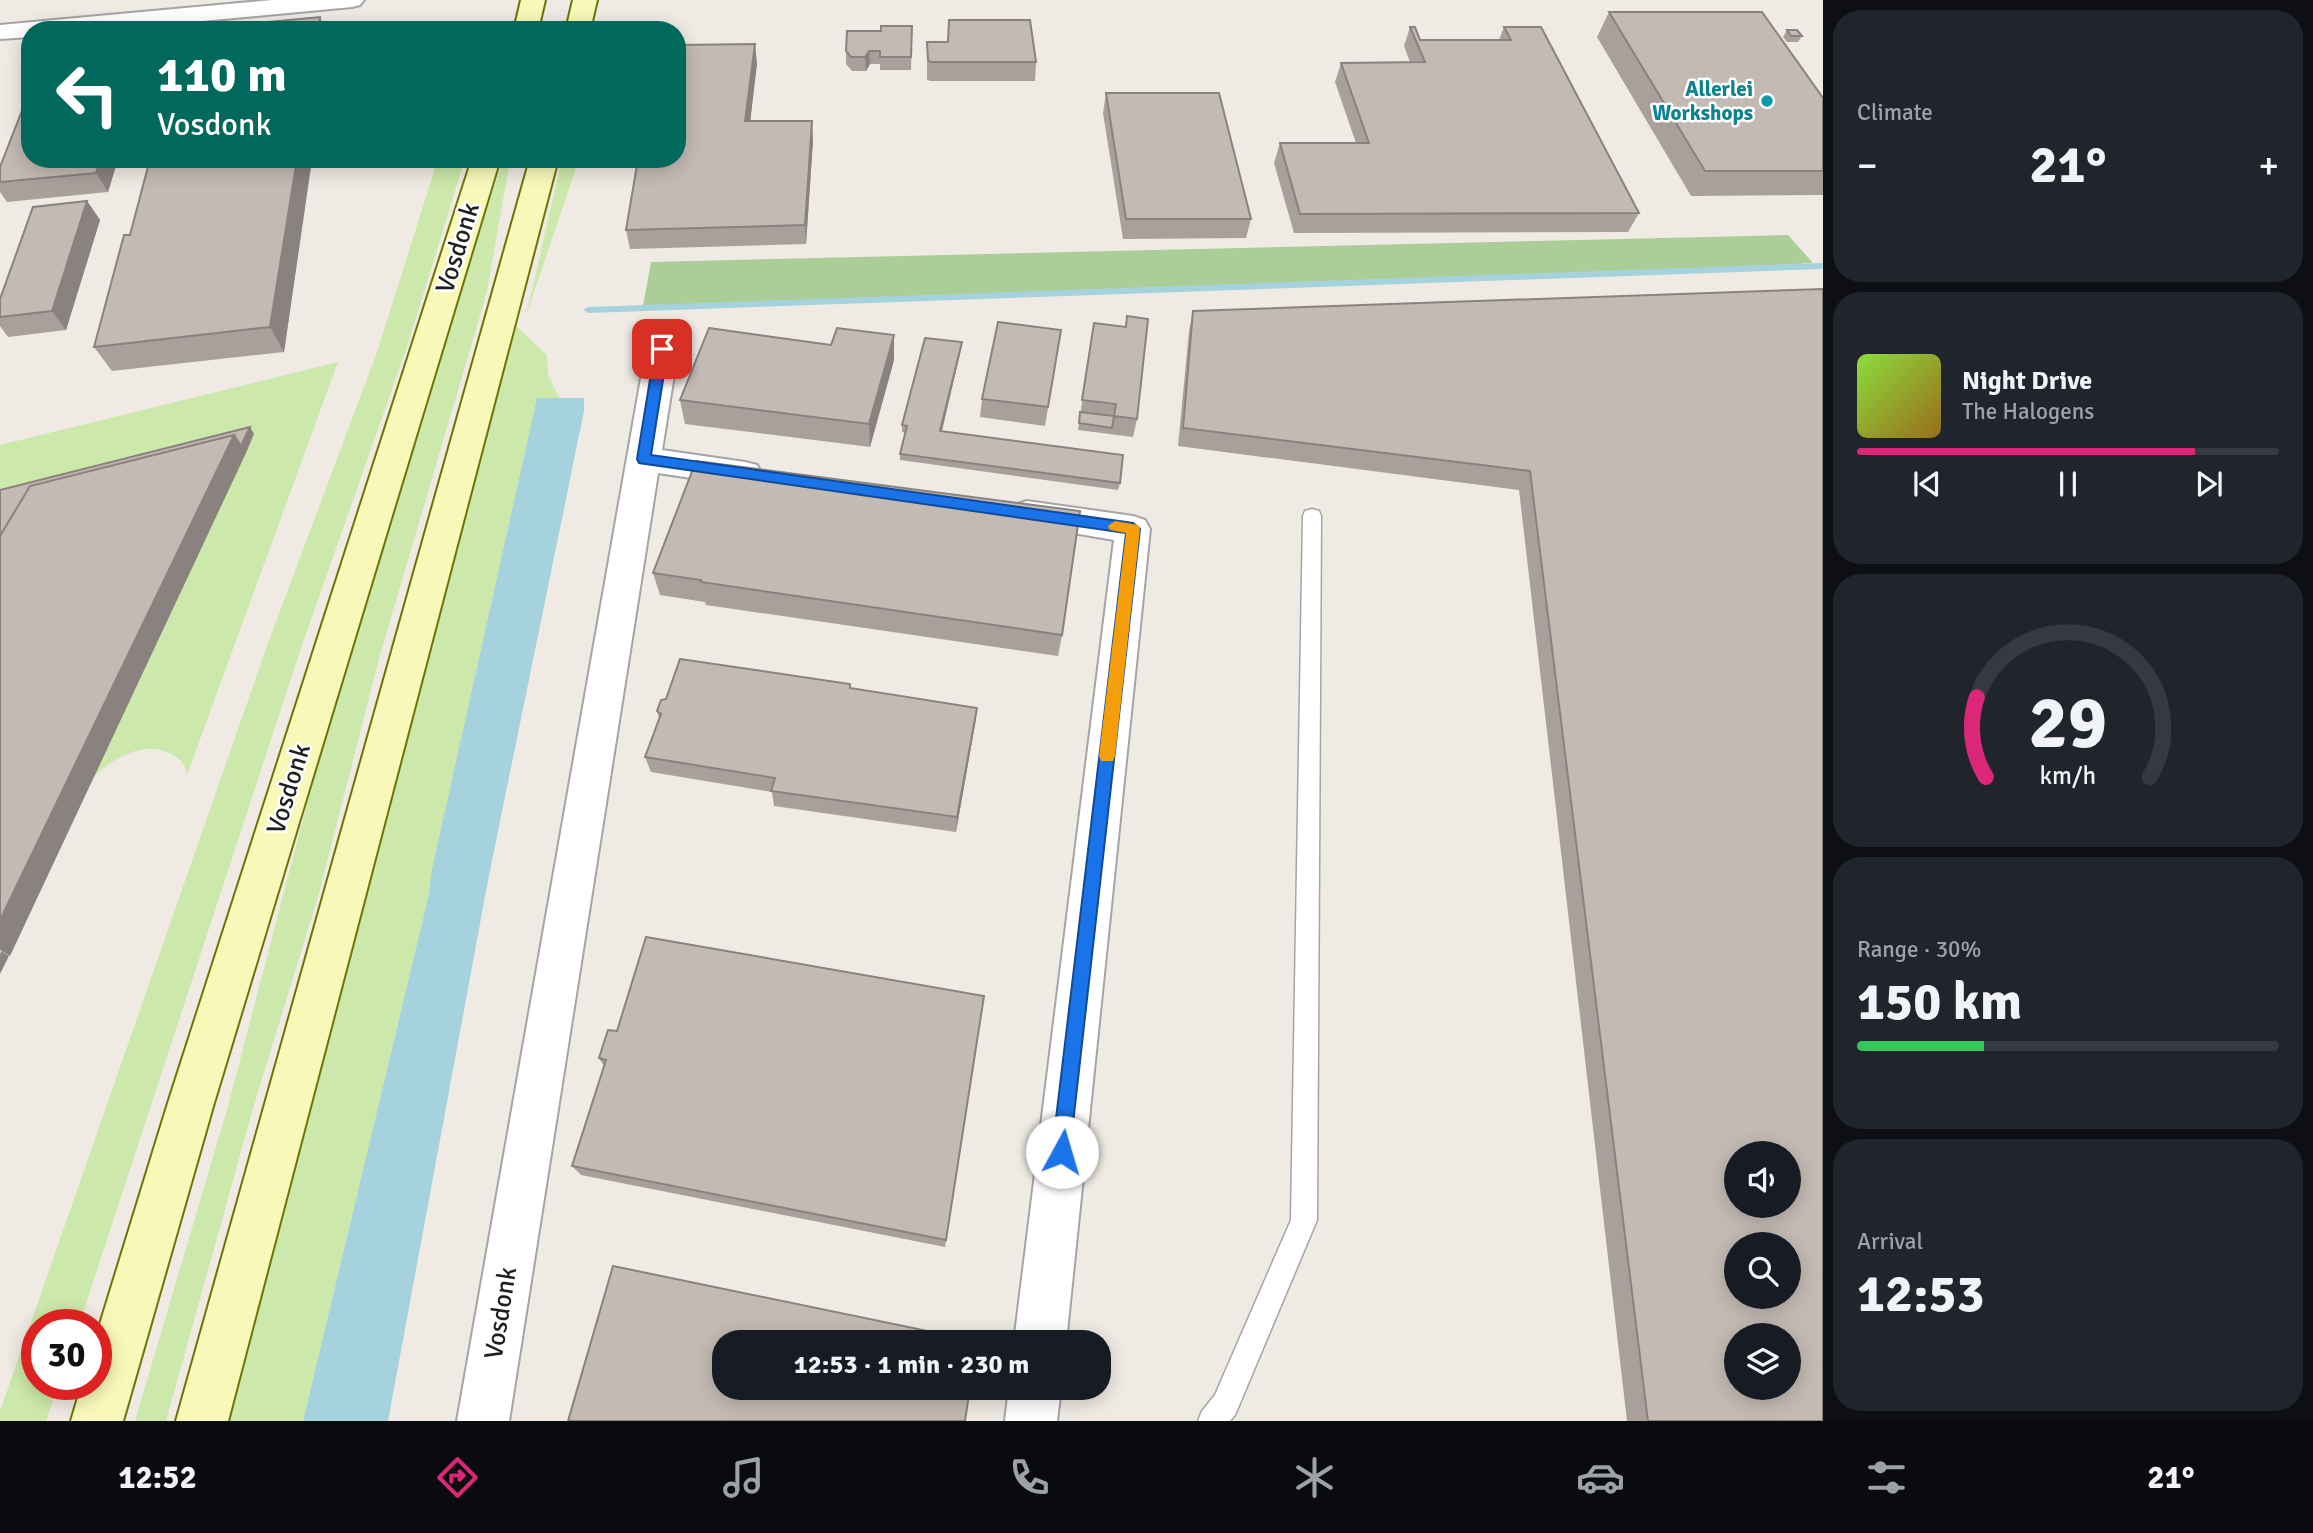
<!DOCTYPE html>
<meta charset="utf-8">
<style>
:root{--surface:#171b24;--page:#20242c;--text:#f1f3f6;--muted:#9ea1a6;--line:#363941;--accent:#db2777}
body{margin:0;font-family:Signika,sans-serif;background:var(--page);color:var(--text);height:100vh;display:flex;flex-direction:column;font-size:26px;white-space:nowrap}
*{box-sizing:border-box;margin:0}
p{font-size:23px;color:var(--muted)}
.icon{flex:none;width:38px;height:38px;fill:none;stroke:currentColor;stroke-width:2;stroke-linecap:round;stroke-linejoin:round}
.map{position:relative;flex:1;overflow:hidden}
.drawer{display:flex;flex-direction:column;gap:10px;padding:10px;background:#0d0f14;width:490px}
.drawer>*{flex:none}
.banner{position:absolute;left:21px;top:21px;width:665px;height:147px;border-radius:28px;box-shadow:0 4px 18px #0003;background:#00695c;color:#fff;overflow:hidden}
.fabs{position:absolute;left:1724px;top:1141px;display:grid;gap:14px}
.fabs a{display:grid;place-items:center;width:77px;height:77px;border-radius:50%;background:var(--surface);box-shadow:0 4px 18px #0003;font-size:35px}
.speed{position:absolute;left:21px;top:1309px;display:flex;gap:14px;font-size:35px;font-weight:700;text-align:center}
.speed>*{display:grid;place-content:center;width:91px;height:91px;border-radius:50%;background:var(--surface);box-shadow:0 4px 18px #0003;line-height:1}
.speed .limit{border:10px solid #d22;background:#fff;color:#111}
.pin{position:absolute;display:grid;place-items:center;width:60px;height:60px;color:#fff;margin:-30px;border-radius:14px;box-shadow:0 4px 10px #0006}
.me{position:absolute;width:77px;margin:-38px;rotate:6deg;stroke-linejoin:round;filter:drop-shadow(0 0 5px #0008)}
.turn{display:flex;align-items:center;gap:24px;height:147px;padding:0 21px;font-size:32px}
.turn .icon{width:91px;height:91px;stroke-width:2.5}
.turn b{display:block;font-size:49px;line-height:60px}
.big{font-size:52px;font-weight:800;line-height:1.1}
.drawer .widget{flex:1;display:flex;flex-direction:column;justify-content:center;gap:10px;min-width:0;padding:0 24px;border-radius:28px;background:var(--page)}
.drawer .dial{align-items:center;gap:0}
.dial svg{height:182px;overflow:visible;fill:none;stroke:var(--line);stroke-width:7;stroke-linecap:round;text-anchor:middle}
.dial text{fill:var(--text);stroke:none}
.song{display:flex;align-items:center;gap:21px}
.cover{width:84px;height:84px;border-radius:10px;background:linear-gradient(135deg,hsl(90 70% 55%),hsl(40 70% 35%))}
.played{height:7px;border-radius:4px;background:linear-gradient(90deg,var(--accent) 80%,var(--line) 80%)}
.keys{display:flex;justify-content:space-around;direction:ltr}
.heat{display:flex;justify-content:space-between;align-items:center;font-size:38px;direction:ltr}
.charge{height:10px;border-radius:5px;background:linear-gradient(90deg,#34c759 30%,var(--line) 0)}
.trip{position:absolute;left:712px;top:1330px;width:399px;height:70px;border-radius:28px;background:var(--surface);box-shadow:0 4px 18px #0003;font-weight:800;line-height:70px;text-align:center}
.dock{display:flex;height:112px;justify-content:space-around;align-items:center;background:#090b0e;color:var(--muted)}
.dock .icon{width:49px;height:49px}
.dock .selected{color:var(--accent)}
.dock b{font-size:32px;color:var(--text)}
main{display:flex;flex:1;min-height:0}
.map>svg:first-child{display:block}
.grass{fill:#cce9ab}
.forest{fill:#abce99}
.water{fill:#a5d2dc}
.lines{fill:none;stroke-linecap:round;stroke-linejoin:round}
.stream{fill:#a5d2dc;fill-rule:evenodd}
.service-casing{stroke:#a5a5a5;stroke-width:3}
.minor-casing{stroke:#a5a5a5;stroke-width:4}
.secondary-casing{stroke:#6d7406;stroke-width:4}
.service{fill:#fff;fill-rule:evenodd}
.minor{fill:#fff;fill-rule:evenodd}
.secondary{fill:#f8f9b9;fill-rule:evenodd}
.wall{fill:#a9a09b}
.shaded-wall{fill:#89827e}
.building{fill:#c4bab4;stroke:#89827e;stroke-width:2;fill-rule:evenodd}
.route{fill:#1a73e8;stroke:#114b97;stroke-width:2}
.slow{fill:#f59e0b}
.culture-dot{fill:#0f9aa8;stroke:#fff;stroke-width:2.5}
.labels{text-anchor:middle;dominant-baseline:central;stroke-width:5;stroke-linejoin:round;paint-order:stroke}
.far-culture-label{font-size:21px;font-weight:bold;fill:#0d838f;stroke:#fff;text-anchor:end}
.street-label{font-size:26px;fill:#1e1e1e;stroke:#fff}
</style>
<main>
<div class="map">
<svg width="1823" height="1421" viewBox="0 0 1823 1421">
<rect width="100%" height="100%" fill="#efebe4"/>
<path class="grass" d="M438 159H465L408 344 302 645 79 1325H37V1384H59L46 1421H0V1411L268 643 377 352Z
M504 159H510L487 292 380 655 318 897 254 1105 166 1421H135L228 1106 347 651 444 334Z
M562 159H579L526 316Z
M516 326 547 355 548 375 560 399H537L432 869 428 898 303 1421H220Z
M338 362 187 775C186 765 180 758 171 754 144 739 112 759 92 778L0 498V445Z"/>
<path class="forest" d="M1788 235 1813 263 1604 275 643 306 651 262Z"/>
<path class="water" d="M537 398H584V411L489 875 388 1421H303L428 898 432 869Z"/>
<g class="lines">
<path class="stream" d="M1823 263V269L588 313 583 310 588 307Z"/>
<defs>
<path id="service" d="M1312 509 1319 511 1321 516 1317 1220 1235 1415 1230 1421H1198L1202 1411 1215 1395 1291 1220 1303 516 1305 511Z"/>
<path id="minor" d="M272 0H364L360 5 352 7 106 30H30V37L0 39V25Z
M662 339 673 343 678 350 662 450 745 462 757 465 762 474 757 483 745 486 658 473 509 1421H457L646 350 651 343Z
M1027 501 1133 516 1145 520 1150 529 1066 1342H1014L1114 540 1015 523 1010 514 1015 505Z
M1009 1388H1061L1057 1421H1005Z"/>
<path id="secondary" d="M521 0H545L538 30H514Z
M573 0H597L590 30H566Z
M472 159H500L214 1103 123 1421H71L82 1384H96V1337L168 1103Z
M530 159H558L228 1421H176Z"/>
</defs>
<use href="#service" class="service-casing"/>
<use href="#minor" class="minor-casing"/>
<use href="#secondary" class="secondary-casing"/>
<use href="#service" class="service"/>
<use href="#minor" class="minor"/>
<use href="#secondary" class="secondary"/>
</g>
<path class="wall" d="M1609 12 1823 98V195L1691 196 1597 37Z
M912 26 911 70H880V64H870L866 71H852L846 64V51L881 31Z
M1410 27 1420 40H1499L1504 27 1639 213 1628 232 1294 233 1274 163 1280 143H1356L1335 82 1341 63 1410 62 1404 46Z
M1787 30 1802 36 1798 42H1787L1783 37Z
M927 42H948L1036 62 1035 81H931L927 80Z
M757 63 750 121 813 140 806 244 630 249 626 230 637 169 635 159H677Z
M1106 93 1251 219 1246 238 1123 239 1103 113Z
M30 159H118L108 192 7 202 0 192V167Z
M150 159H312L284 352 112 371 94 347 130 235Z
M87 201 100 220 66 330 8 337 0 326V299Z
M1823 289V1421H1627L1519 490 1178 446 1189 331 1193 311Z
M1127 316 1137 419 1133 437 1078 430 1094 323 1125 327Z
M1061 330 1045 426 980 417 982 399Z
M894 335V360L870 447 685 424 680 400 831 345Z
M962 342 961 349 942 431 1120 483 1118 490 900 460V454L906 433 902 432V425Z
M653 573 1062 635 1058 656 706 605 705 602 660 595Z
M851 689 977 708 975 724 956 832 774 806 772 792 651 772 645 757 659 718 657 711Z
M984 996 945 1247 581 1175 572 1166 604 1066 599 1058Z"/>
<path class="shaded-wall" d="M320 17 325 30H318Z
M755 44 757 63 748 141 745 121Z
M869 51 870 64 866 71 865 57Z
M812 121 813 140 806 244 805 225Z
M100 159H118L108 192 96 173Z
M297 159H312L284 352 270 327Z
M87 201 100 220 66 330 52 311Z
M894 335V360L870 447 869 424Z
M962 342 961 349 940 438V431Z
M250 427 254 434 246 453 10 956 0 950V920L234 435Z
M977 708 975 724 956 832 957 817Z
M1 951 9 956 0 974V955Z"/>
<path class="building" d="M1609 12H1762L1823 98V171H1705Z
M320 17 318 30H185Z
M949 20H1030L1036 62H931L928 60 927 42H948Z
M881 26H912L911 57H880V51H869L865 57H851L846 51 847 31H881Z
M1410 27H1415L1420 40H1511L1504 27H1541L1639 213 1300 214 1280 143H1369L1341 63 1425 62Z
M1787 30H1797L1802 36H1791Z
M755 44 745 121H812L805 225 626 230 638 159H677V45Z
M30 90V159H100L96 173 0 182V167Z
M1106 93H1219L1251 219H1126Z
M150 159H297L270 327 94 347 124 235H130Z
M87 201 52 311 0 317V299L33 207Z
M1823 289V1421H1648L1530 471 1183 428 1193 311ZM1736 1153H1788V1206H1736ZM1736 1244H1788V1297H1736ZM1736 1335H1788V1388H1736Z
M1127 316 1148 319 1137 419 1114 416 1116 404 1082 400 1094 323 1126 327Z
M998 322 1061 330 1048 407 982 399Z
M709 328 831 345 837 328 894 335 869 424 680 400Z
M925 338 962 342 940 431 1123 455 1120 483 900 454 907 426 902 425Z
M1080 412 1114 416 1112 428 1079 423Z
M250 427 241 446 234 435 30 486 0 536V490Z
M234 435 0 920V536L30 486Z
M696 461 1080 511 1062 635 701 582V580L653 573Z
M680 659 850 684V688L977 708 957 817 771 791 775 778 645 757 661 714 657 711 661 700 666 699Z
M646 937 984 996 946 1240 572 1166 606 1060 599 1058 608 1030 617 1031Z
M613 1266 976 1341V1342H724V1388H970L965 1421H568Z"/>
<path class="route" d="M662 345 668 349 651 455 1133 523 1140 529 1069 1159 1062 1162 1055 1159 1052 1152 1126 533 639 463 637 459 655 349Z"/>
<path class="slow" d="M1115 521 1138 525 1140 529 1115 756 1113 761H1101L1099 756 1126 533 1110 530 1108 526Z"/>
<circle class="culture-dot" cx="1767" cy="101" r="7"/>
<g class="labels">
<g class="far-culture-label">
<text x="1753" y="89">Allerlei<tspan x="1753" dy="24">Workshops</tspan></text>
</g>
<g class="street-label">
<text transform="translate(458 248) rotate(-73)">Vosdonk</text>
<text transform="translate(289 789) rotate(-73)">Vosdonk</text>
<text transform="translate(501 1313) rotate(-81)">Vosdonk</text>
</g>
</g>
</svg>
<div class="fabs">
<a><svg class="icon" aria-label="sound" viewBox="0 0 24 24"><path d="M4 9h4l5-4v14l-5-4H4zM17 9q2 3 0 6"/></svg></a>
<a><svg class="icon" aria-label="search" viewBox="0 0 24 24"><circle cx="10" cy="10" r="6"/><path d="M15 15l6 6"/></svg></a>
<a><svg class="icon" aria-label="layers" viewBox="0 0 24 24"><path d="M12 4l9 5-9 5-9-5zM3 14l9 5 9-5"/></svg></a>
</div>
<div class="speed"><div class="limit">30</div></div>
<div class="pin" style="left:662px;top:349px;background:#d93025"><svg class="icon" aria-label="arrive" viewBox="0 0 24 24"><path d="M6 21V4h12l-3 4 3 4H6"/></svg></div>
<svg class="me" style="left:1062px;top:1152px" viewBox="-20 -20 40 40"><circle r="19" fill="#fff"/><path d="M0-13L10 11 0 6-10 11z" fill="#1a73e8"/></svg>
<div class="trip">12:53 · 1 min · 230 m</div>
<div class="banner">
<div class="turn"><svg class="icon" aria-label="left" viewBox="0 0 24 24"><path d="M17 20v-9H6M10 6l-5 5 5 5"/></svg><div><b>110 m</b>Vosdonk</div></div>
</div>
</div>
<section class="drawer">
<div class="widget"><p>Climate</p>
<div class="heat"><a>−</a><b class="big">21°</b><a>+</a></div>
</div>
<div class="widget">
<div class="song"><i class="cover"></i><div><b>Night Drive</b><p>The Halogens</p></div></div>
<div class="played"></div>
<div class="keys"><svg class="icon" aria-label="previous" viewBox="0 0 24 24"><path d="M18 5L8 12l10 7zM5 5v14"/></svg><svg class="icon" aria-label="pause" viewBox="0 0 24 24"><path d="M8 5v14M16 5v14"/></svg><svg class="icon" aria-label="next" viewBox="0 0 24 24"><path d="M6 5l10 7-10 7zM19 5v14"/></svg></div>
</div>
<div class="widget dial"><svg viewBox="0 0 100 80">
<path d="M14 69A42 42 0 1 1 86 69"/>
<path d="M14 69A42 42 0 0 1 10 34" stroke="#db2777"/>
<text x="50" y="56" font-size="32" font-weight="700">29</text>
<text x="50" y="72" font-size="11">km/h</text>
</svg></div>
<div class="widget"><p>Range · 30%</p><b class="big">150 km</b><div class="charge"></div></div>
<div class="widget"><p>Arrival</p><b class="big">12:53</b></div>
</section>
</main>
<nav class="dock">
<b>12:52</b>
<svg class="icon selected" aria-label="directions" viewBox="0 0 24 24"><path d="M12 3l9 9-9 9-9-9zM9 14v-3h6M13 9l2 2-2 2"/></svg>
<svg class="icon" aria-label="music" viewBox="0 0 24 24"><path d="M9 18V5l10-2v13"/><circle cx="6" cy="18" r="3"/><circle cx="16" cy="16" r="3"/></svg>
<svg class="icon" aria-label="phone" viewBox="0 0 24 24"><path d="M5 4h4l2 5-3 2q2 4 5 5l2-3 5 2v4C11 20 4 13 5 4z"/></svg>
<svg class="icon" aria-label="climate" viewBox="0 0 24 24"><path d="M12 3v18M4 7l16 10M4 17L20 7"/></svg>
<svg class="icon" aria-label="car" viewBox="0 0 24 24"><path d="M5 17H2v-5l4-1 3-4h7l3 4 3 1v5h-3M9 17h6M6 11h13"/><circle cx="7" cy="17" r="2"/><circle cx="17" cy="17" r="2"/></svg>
<svg class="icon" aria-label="filters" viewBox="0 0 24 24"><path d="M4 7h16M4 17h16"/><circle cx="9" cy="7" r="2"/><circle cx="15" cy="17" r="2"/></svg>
<b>21°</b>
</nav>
